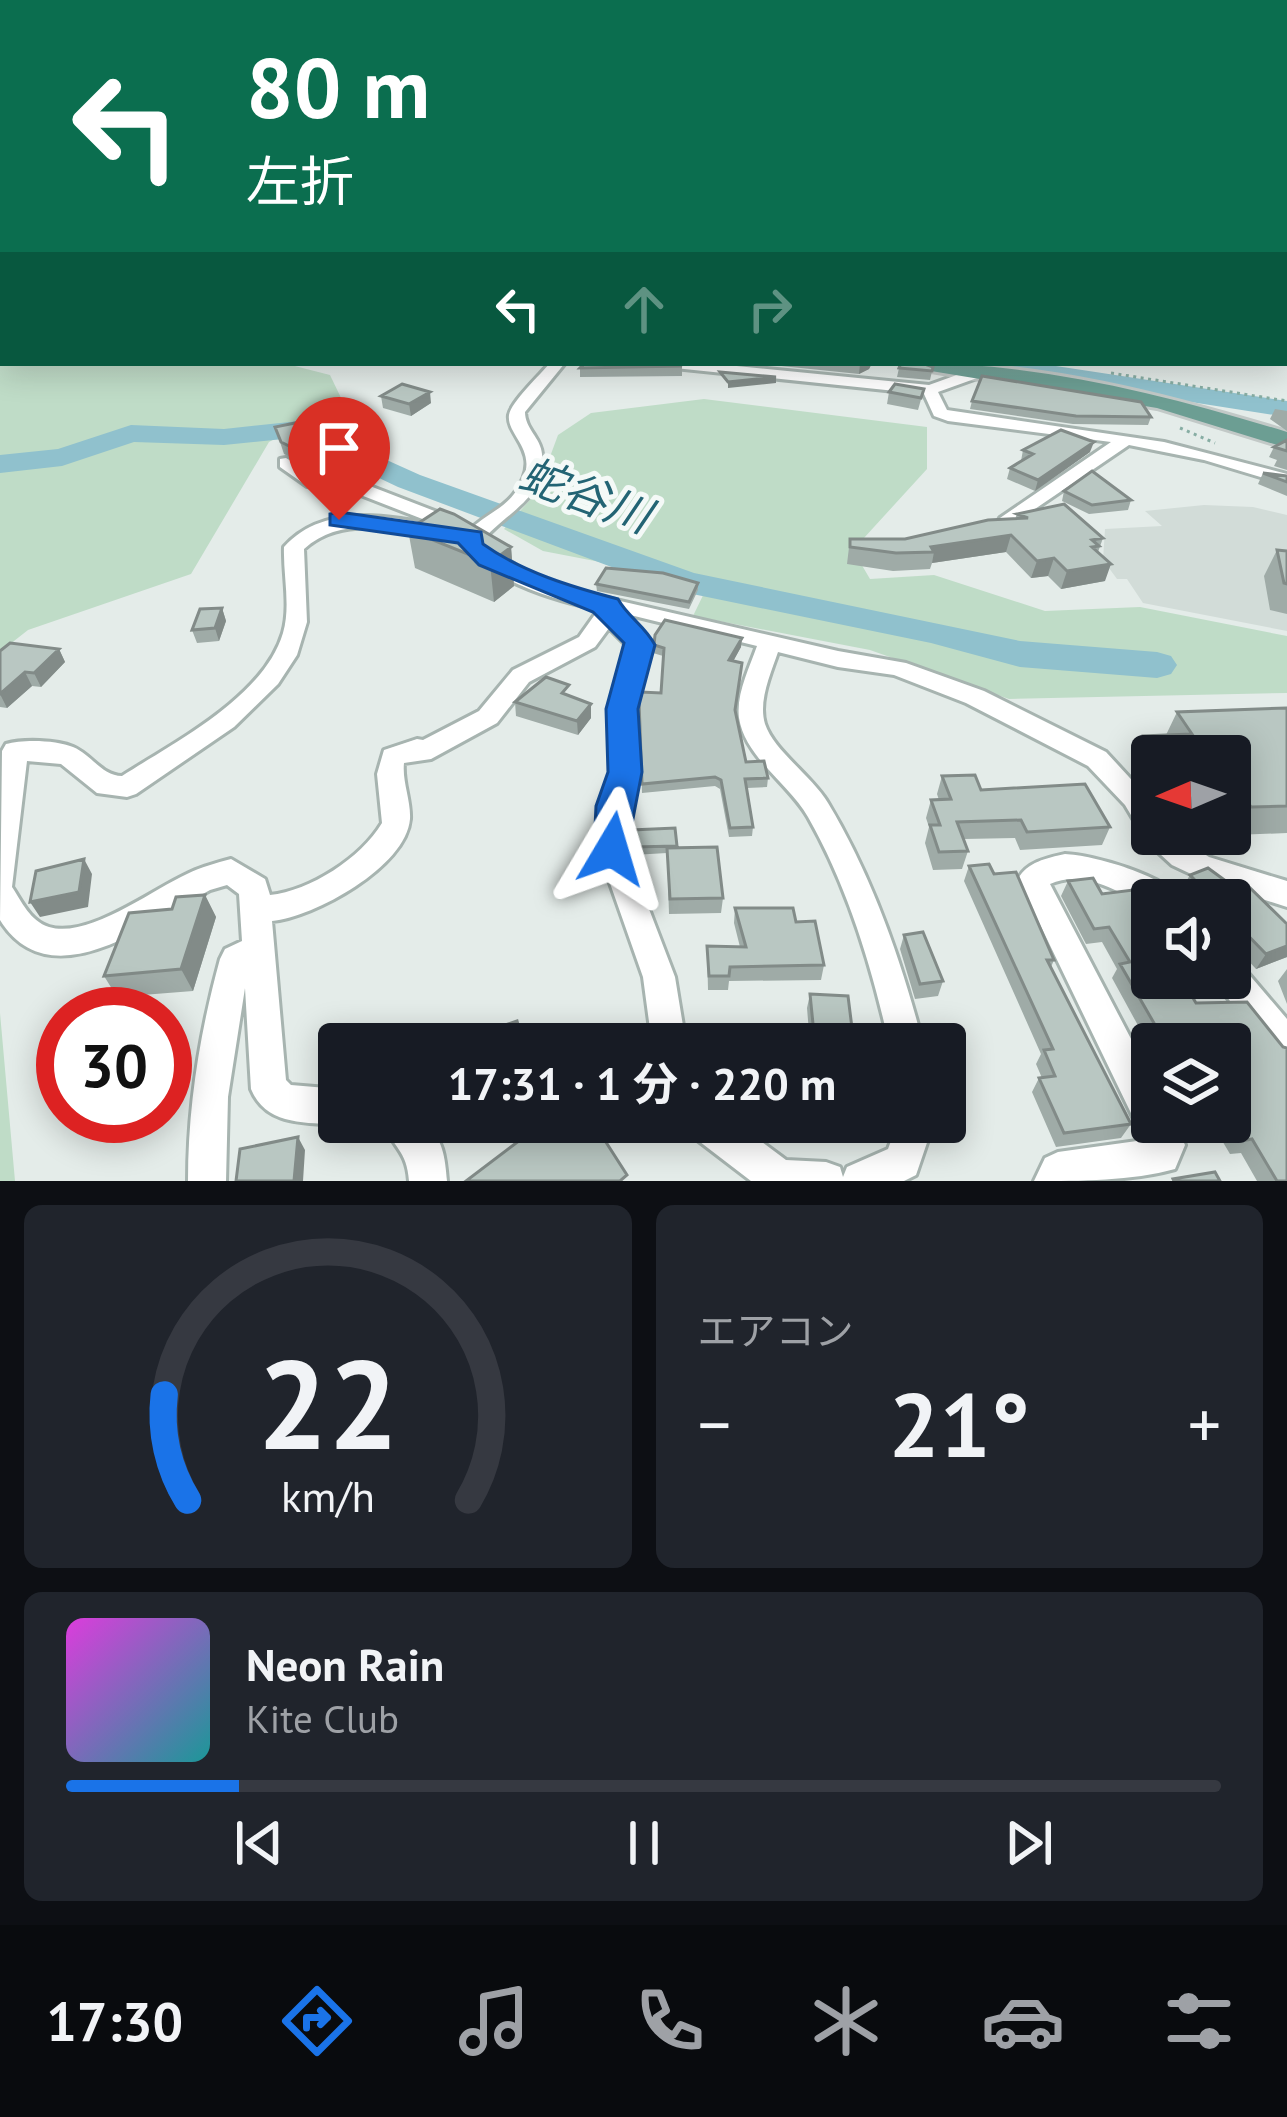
<!DOCTYPE html>
<html lang="ja">
<meta charset="utf-8">
<style>
:root{--surface:#171b24;--page:#20242c;--text:#f1f3f6;--muted:#9ea1a6;--line:#363941;--accent:#1a73e8}
body{margin:0;font-family:"PT Sans","Noto Sans JP",sans-serif;background:var(--page);color:var(--text);height:100vh;display:flex;flex-direction:column;font-size:45px;white-space:nowrap}
*{box-sizing:border-box;margin:0}
p{font-size:39px;color:var(--muted)}
.icon{flex:none;width:66px;height:66px;fill:none;stroke:currentColor;stroke-width:2;stroke-linecap:round;stroke-linejoin:round}
.map{position:relative;height:1181px;overflow:hidden}
.details{display:flex;flex-direction:column;gap:24px;padding:24px;background:#0d0f14;flex:1}
.details>*{flex:none}
.hud{position:absolute;left:0px;top:0px;width:1287px;height:366px;box-shadow:0 6px 30px #0003;background:#0b6e4f;color:#fff;overflow:hidden}
.needle{width:78px;rotate:268deg}
.controls{position:absolute;left:1131px;top:735px;display:grid;gap:24px}
.controls a{display:grid;place-items:center;width:120px;height:120px;border-radius:12px;background:var(--surface);box-shadow:0 6px 30px #0003;font-size:60px}
.speed{position:absolute;left:36px;top:987px;display:flex;gap:24px;font-size:60px;font-weight:700;text-align:center}
.speed>*{display:grid;place-content:center;width:156px;height:156px;border-radius:50%;background:var(--surface);box-shadow:0 6px 30px #0003;line-height:1}
.speed .limit{border:18px solid #d22;background:#fff;color:#111}
.pin{position:absolute;display:grid;place-items:center;width:102px;height:102px;color:#fff;margin:-123px -51px;border-radius:50% 50% 50% 0;rotate:-45deg;box-shadow:0 0 12px #0007}
.pin .icon{rotate:45deg}
.me{position:absolute;width:132px;margin:-66px;rotate:7deg;stroke-linejoin:round;filter:drop-shadow(0 0 9px #0008)}
.turn{display:flex;align-items:center;gap:42px;height:252px;padding:0 48px;font-size:54px}
.turn .icon{width:156px;height:156px;stroke-width:2.5}
.turn b{display:block;font-size:84px;line-height:102px}
.lanes{display:flex;align-items:center;height:114px;padding:0 48px;background:#0003;justify-content:center;gap:60px;direction:ltr}
.lanes .off{opacity:.35}
.big{font-size:90px;font-weight:700;line-height:1.1}
.details .tile{flex:1;display:flex;flex-direction:column;justify-content:center;gap:18px;min-width:0;padding:0 42px;border-radius:18px;background:var(--page)}
.details .dial{align-items:center;gap:0}
.dial svg{height:312px;overflow:visible;fill:none;stroke:var(--line);stroke-width:7;stroke-linecap:round;text-anchor:middle}
.dial text{fill:var(--text);stroke:none}
.song{display:flex;align-items:center;gap:36px}
.cover{width:144px;height:144px;border-radius:18px;background:linear-gradient(135deg,hsl(300 70% 55%),hsl(180 70% 35%))}
.played{height:12px;border-radius:6px;background:linear-gradient(90deg,var(--accent) 15%,var(--line) 15%)}
.keys{display:flex;justify-content:space-around;direction:ltr}
.heat{display:flex;justify-content:space-between;align-items:center;font-size:66px;direction:ltr}
.details .tiles{flex:1;display:grid;gap:24px;grid-template-columns:1fr 1fr}
.tile:last-child{grid-column:span 2}
.trip{position:absolute;left:318px;top:1023px;width:648px;height:120px;border-radius:12px;background:var(--surface);box-shadow:0 6px 30px #0003;font-weight:700;line-height:120px;text-align:center}
.dock{display:flex;height:192px;justify-content:space-around;align-items:center;background:#090b0e;color:var(--muted)}
.dock .icon{width:84px;height:84px}
.dock .active{color:var(--accent)}
.dock b{font-size:54px;color:var(--text)}
.map>svg:first-child{display:block}
.built{fill:#d2dcd8}
.green{fill:#bfdcc7}
.lines{fill:none;stroke-linecap:round;stroke-linejoin:round}
.river{fill:#90c1cd;fill-rule:evenodd}
.street-casing{stroke:#a7b4b0;stroke-width:6}
.primary-casing{stroke:#c2c9c7;stroke-width:6}
.path{stroke:#87ada3;stroke-width:3;stroke-dasharray:3 4.5;stroke-linecap:butt}
.street{fill:#fff;fill-rule:evenodd}
.primary{fill:#6c9e93;fill-rule:evenodd}
.wall{fill:#9faba7}
.shaded-wall{fill:#828b88}
.building{fill:#b9c7c2;stroke:#828b88;stroke-width:3}
.route{fill:#1a73e8;stroke:#114b97;stroke-width:3}
.labels{text-anchor:middle;dominant-baseline:central;stroke-width:10;stroke-linejoin:round;paint-order:stroke}
.water-label{font-size:45px;font-style:italic;fill:#236474;stroke:#f4f9f7}
</style>
<div class="map">
<svg width="1287" height="1181" viewBox="0 0 1287 1181">
<rect width="100%" height="100%" fill="#e4ece9"/>
<path class="built" d="M1204 505 1253 507 1287 515V631L1143 603 1127 579H1117L1103 560 1105 529 1162 526 1145 511Z"/>
<path class="green" d="M0 310 3 363H283L330 375 343 402 269 442 191 574 28 630 0 652Z
M704 399 927 427V469L853 550 870 579 934 575 1045 611 1140 607 1287 636V693L1009 699 870 650 693 616 709 583 543 551 504 529 537 492 558 435 591 413Z
M0 1013 15 1181H0Z"/>
<g class="lines">
<path class="river" d="M975 363H1036L1287 401V417L987 370Z
M328 418 380 457 420 475 694 573 1020 641 1157 652 1171 656 1177 665 1171 674 1157 678 1020 667 931 643 673 590 398 487 360 469 322 435 224 445 134 442 62 466 0 473V455L58 449 131 425 224 429Z"/>
<defs>
<path id="street" d="M550 363H565L525 412C525 429 541 438 542 454 547 501 502 513 480 544L529 573 568 589 838 651 906 663 984 691 1106 752 1152 802V834H1174L1209 857 1287 881V907L1206 881 1172 865 1147 842 1125 805 1088 766 966 703 894 675 838 667 778 652C771 673 758 701 765 724 774 751 812 776 828 803 872 876 902 962 923 1044H889C872 967 847 885 808 817 789 784 745 757 739 718 736 694 749 669 757 646L618 612 651 645 634 709 638 772 628 806 626 849 675 977 686 1044H652L643 977 598 849 600 806 612 772 610 709 628 647 609 628 595 647 529 682 497 723 431 759 404 763C402 782 411 800 410 819 406 867 314 917 272 921L286 1080 291 1085 339 1089V1122H347L339 1125C305 1122 266 1126 251 1089L245 988 228 1097 226 1181H188C188 1105 200 1032 220 959L225 949 242 941 239 894 227 885 210 890C152 921 51 1002 0 920L2 751 6 744C23 739 57 740 73 747 92 755 102 776 122 776 175 742 264 697 283 633 291 606 283 575 284 547 324 502 390 516 443 527L446 531 443 535 436 537C390 530 342 515 304 549L307 622 297 655 278 684 234 727 136 794 127 797 97 793 61 764 27 761 12 887C22 902 30 921 49 927 88 939 152 890 187 874 201 867 216 863 231 859L265 879 270 895C310 891 361 858 382 823L377 774 384 750 417 739 423 740 479 711 513 670 579 637 596 613 597 609C550 599 495 581 460 546 468 521 499 514 514 494 546 453 506 437 509 415 511 402 541 374 550 363Z
M658 363H707L929 385 965 372 968 363H982L977 378 938 392 947 410 1164 442 1287 474V485L1204 460 1129 445 1007 528 1000 526 998 522 1000 518 1111 442 948 421 934 416 924 394 665 367Z
M286 458 318 477 362 483 450 517 452 521 443 527 353 492 307 486 280 467V459Z
M1065 854C1092 855 1168 876 1180 900H1152V908C1121 894 1085 868 1050 884L1152 1079V1122H1174L1185 1145 1175 1169C1132 1181 1080 1181 1034 1181L1045 1158 1058 1152 1144 1140 1018 879C1027 862 1047 858 1065 854Z
M1230 961 1241 965 1287 1019V1063L1275 1058 1219 987 1215 978H1230Z
M383 1122H426C443 1141 445 1156 447 1181H409C407 1150 393 1148 383 1122Z
M686 1122H735L786 1160 826 1162 840 1167 843 1177 847 1167 888 1149 898 1122H934L916 1175 904 1181H751L691 1135Z"/>
<path id="primary" d="M1284 267H1287V277H1284Z
M0 296H3V308H0Z
M1284 296H1287V308H1284Z
M914 363C1041 363 1166 395 1287 432V448L1157 408 925 370Z"/>
</defs>
<use href="#street" class="street-casing"/>
<use href="#primary" class="primary-casing"/>
<path class="path" d="M1111 373 1287 401
M1180 428 1215 443"/>
<use href="#street" class="street"/>
<use href="#primary" class="primary"/>
</g>
<path class="wall" d="M753 363H872L869 369 859 374Z
M682 366V376L580 377V368Z
M933 367 930 380 897 377 899 368Z
M924 389 918 410 887 404 889 392Z
M381 396 431 403 411 416 383 408Z
M972 401 1151 417 1148 425 1073 424 970 409Z
M1275 409 1287 411V431L1270 419Z
M275 427 313 449 339 460 342 472 320 473 284 454Z
M1287 440V470L1274 466 1277 460 1269 457 1274 447Z
M1023 450 1090 452 1035 491 1007 479 1010 468 1022 461H1021Z
M1263 473 1287 476V496L1258 484Z
M1064 491 1131 500 1128 510 1089 514 1062 501Z
M1017 514 1103 538 1098 552 1105 581 1061 589 1048 576 1031 578 1006 552 932 563 930 569 893 571 847 564 850 539H905L1015 519Z
M408 530 511 547 514 586 494 602 415 568Z
M1277 550 1287 551V614L1270 610 1264 576Z
M698 583V590L689 609 597 591 596 584Z
M222 608 226 621 219 641 197 643 192 630Z
M655 635 741 647 733 661 736 712 746 762 768 778 767 787 747 788 753 827 752 836 729 837 720 789 715 786 642 793 639 701 661 693 663 656 653 653Z
M59 649 65 662 41 687 32 686 7 708 0 707V651Z
M570 696 591 718 578 735 516 716 515 702Z
M1287 708V833L1235 835 1230 828V756H1152V795L1132 763 1144 736 1166 735 1177 712Z
M942 776 981 790 1110 827 1102 845 1020 850 1015 838 964 839 968 851 962 869 933 870 925 843 929 827 926 818 931 800H939L937 794Z
M675 828 677 848 723 898 721 913 669 914 667 853 633 855 632 830Z
M969 866 994 874 1054 960 1051 967 1131 1124 1121 1138 1056 1147 1032 1092 1039 1078H1042L1036 1064 1041 1054 964 881Z
M1190 875 1287 924V957L1256 969 1230 941V900H1191L1181 890Z
M1093 878 1102 894 1141 889 1154 895 1157 900H1152V978H1181L1196 1003 1247 1002 1283 1047 1287 1048V1181H1257L1241 1153 1230 1154 1211 1122H1230V1044H1152V1051L1112 978 1117 969 1102 942 1086 944 1061 896 1068 881Z
M205 895 216 917 193 991 117 997 104 976 172 909Z
M735 908 796 922 824 965 821 980 729 981 728 990H708L707 946 740 947 734 923Z
M904 935 943 981 938 996 915 999 900 949Z
M1287 969V1004L1278 981Z
M810 994 854 1044H810L807 1008Z"/>
<path class="shaded-wall" d="M860 363H872L869 369 859 374Z
M776 377V383L728 388V382Z
M430 392 431 403 411 416 409 404Z
M1094 442 1090 452 1035 491 1038 480Z
M1011 535 1006 552 932 563 934 552 931 547Z
M511 547 514 586 494 602 490 563Z
M1054 558 1048 576 1031 578 1037 561Z
M1111 564 1105 581 1061 589 1067 571Z
M222 608 226 621 219 641 215 628Z
M742 638 741 647 729 669V660Z
M59 649 65 662 41 687 34 673Z
M25 672 32 686 7 708 0 694Z
M591 704V718L578 735 577 721Z
M84 859 92 874 88 907 40 917 30 902Z
M205 895 216 917 193 991 181 969Z
M1287 946V957L1256 969 1266 954Z
M298 1137 305 1150 303 1181H294Z"/>
<path class="building" d="M585 363H668L682 366 580 368Z
M901 363H922L933 367 932 371 899 368Z
M720 372 776 377 728 382Z
M982 376 1141 402 1151 417 1076 416 972 401Z
M402 384 430 392 409 404 381 396Z
M895 384 924 389 921 398 889 392Z
M300 422 313 449 325 446 339 460H317L281 442 275 427Z
M1061 430 1094 442 1038 480 1010 468 1033 454 1023 450Z
M1287 440V451L1274 447Z
M1092 471 1131 500 1092 505 1064 491Z
M1263 473 1287 476V482Z
M1064 504 1103 538 1092 540 1099 546 1092 547 1111 564 1067 571 1054 558 1037 561 1011 535 931 547 934 552 896 553 850 547V539H905L988 520 1028 518 1017 514Z
M440 509 454 514 511 547 490 563 408 530Z
M1277 550 1287 551V584L1284 583Z
M606 568 663 573 698 583 689 602 596 584Z
M222 608 215 628 192 630 200 609Z
M665 620 742 638 729 660 742 663 735 710 746 762 764 761 768 778 745 779 753 827 730 828 721 780 715 777 642 784 639 701 641 692 661 693 664 648 654 645 655 635Z
M10 643 59 649 34 673 25 672 0 694V651Z
M546 677 569 685 562 693 591 704 577 721 515 702Z
M1287 708V806L1251 807 1243 796H1230V756H1158L1144 736 1192 734 1177 712Z
M975 775 981 790 1085 784 1110 827 1027 832 1021 820 957 822 968 851 939 852 930 825H940L931 800 951 799 942 776Z
M675 828 677 846 633 847 632 830Z
M717 847 723 898 670 899 667 848Z
M84 859 79 892 30 902 36 871Z
M989 864 994 874 1016 872 1054 960H1047L1131 1124 1064 1133 1039 1078 1055 1076 1044 1050 1053 1049 969 866Z
M1208 868 1234 887 1245 883 1287 924V946L1266 954 1230 917V900H1214L1190 875Z
M1093 878 1102 894 1141 889 1154 895 1157 900H1152V978H1181L1196 1003 1247 1002 1283 1047 1287 1048V1181H1277L1252 1139 1241 1141 1230 1121V1044H1166L1120 964 1130 962 1109 927 1094 929 1068 881Z
M205 895 181 969 104 976 129 913 172 909 176 897Z
M735 908H793L796 922 815 921 824 965 730 967 729 976H709L707 946 746 947Z
M923 932 943 981 920 984 904 935Z
M810 994 848 996 854 1044H815Z
M517 1021 523 1044H480L478 1034Z
M710 1026H740L742 1044H711Z
M544 1122H593L627 1175 620 1181H466Z
M298 1137 294 1181H236L240 1149Z
M1215 1172 1220 1181H1174L1173 1179Z"/>
<linearGradient id="sky" x2="0" y2="1"><stop stop-color="#85b9dd"/><stop offset="0.57" stop-color="#f3f6f5"/><stop offset="1" stop-color="#f3f6f5" stop-opacity="0"/></linearGradient>
<rect width="1287" height="381" fill="url(#sky)"/>
<path class="route" d="M339 512 481 532 483 544C522 572 572 587 618 599 627 616 645 626 655 645L638 709 642 772 625 860 612 864 599 860 594 849 596 806 608 772 606 709 624 643 593 612 479 565 458 543 330 525V514Z"/>
<g class="labels">
<g class="water-label">
<text transform="translate(586 494) rotate(20)">蛇谷川</text>
</g>
</g>
</svg>
<div class="controls">
<a><svg class="needle" viewBox="-14 -14 28 28"><path d="M0-13l5 13h-10z" fill="#e53935"/><path d="M0 13l5-13h-10z" fill="#9ea1a6"/></svg></a>
<a><svg class="icon" aria-label="sound" viewBox="0 0 24 24"><path d="M4 9h4l5-4v14l-5-4H4zM17 9q2 3 0 6"/></svg></a>
<a><svg class="icon" aria-label="layers" viewBox="0 0 24 24"><path d="M12 4l9 5-9 5-9-5zM3 14l9 5 9-5"/></svg></a>
</div>
<div class="speed"><div class="limit">30</div></div>
<div class="pin" style="left:339px;top:520px;background:#d93025"><svg class="icon" aria-label="arrive" viewBox="0 0 24 24"><path d="M6 21V4h12l-3 4 3 4H6"/></svg></div>
<svg class="me" style="left:612px;top:849px" viewBox="-20 -20 40 40"><path d="M0-17L14 15 0 8-14 15z" fill="#1a73e8" stroke="#fff" stroke-width="4"/></svg>
<div class="trip">17:31 · 1 分 · 220 m</div>
<div class="hud">
<div class="turn"><svg class="icon" aria-label="left" viewBox="0 0 24 24"><path d="M17 20v-9H6M10 6l-5 5 5 5"/></svg><div><b>80 m</b>左折</div></div>
<div class="lanes"><svg class="icon" aria-label="left" viewBox="0 0 24 24"><path d="M17 20v-9H6M10 6l-5 5 5 5"/></svg><svg class="icon off" aria-label="ahead" viewBox="0 0 24 24"><path d="M12 20V5M6 11l6-6 6 6"/></svg><svg class="icon off" aria-label="right" viewBox="0 0 24 24"><path d="M7 20v-9h11M14 6l5 5-5 5"/></svg></div>
</div>
</div>
<section class="details">
<div class="tiles">
<div class="tile dial"><svg viewBox="0 0 100 80">
<path d="M14 69A42 42 0 1 1 86 69"/>
<path d="M14 69A42 42 0 0 1 8 42" stroke="#1a73e8"/>
<text x="50" y="56" font-size="32" font-weight="700">22</text>
<text x="50" y="72" font-size="11">km/h</text>
</svg></div>
<div class="tile"><p>エアコン</p>
<div class="heat"><a>−</a><b class="big">21°</b><a>+</a></div>
</div>
<div class="tile">
<div class="song"><i class="cover"></i><div><b>Neon Rain</b><p>Kite Club</p></div></div>
<div class="played"></div>
<div class="keys"><svg class="icon" aria-label="previous" viewBox="0 0 24 24"><path d="M18 5L8 12l10 7zM5 5v14"/></svg><svg class="icon" aria-label="pause" viewBox="0 0 24 24"><path d="M8 5v14M16 5v14"/></svg><svg class="icon" aria-label="next" viewBox="0 0 24 24"><path d="M6 5l10 7-10 7zM19 5v14"/></svg></div>
</div>
</div>
</section>
<nav class="dock">
<b>17:30</b>
<svg class="icon active" aria-label="directions" viewBox="0 0 24 24"><path d="M12 3l9 9-9 9-9-9zM9 14v-3h6M13 9l2 2-2 2"/></svg>
<svg class="icon" aria-label="music" viewBox="0 0 24 24"><path d="M9 18V5l10-2v13"/><circle cx="6" cy="18" r="3"/><circle cx="16" cy="16" r="3"/></svg>
<svg class="icon" aria-label="phone" viewBox="0 0 24 24"><path d="M5 4h4l2 5-3 2q2 4 5 5l2-3 5 2v4C11 20 4 13 5 4z"/></svg>
<svg class="icon" aria-label="climate" viewBox="0 0 24 24"><path d="M12 3v18M4 7l16 10M4 17L20 7"/></svg>
<svg class="icon" aria-label="car" viewBox="0 0 24 24"><path d="M5 17H2v-5l4-1 3-4h7l3 4 3 1v5h-3M9 17h6M6 11h13"/><circle cx="7" cy="17" r="2"/><circle cx="17" cy="17" r="2"/></svg>
<svg class="icon" aria-label="filters" viewBox="0 0 24 24"><path d="M4 7h16M4 17h16"/><circle cx="9" cy="7" r="2"/><circle cx="15" cy="17" r="2"/></svg>
</nav>
